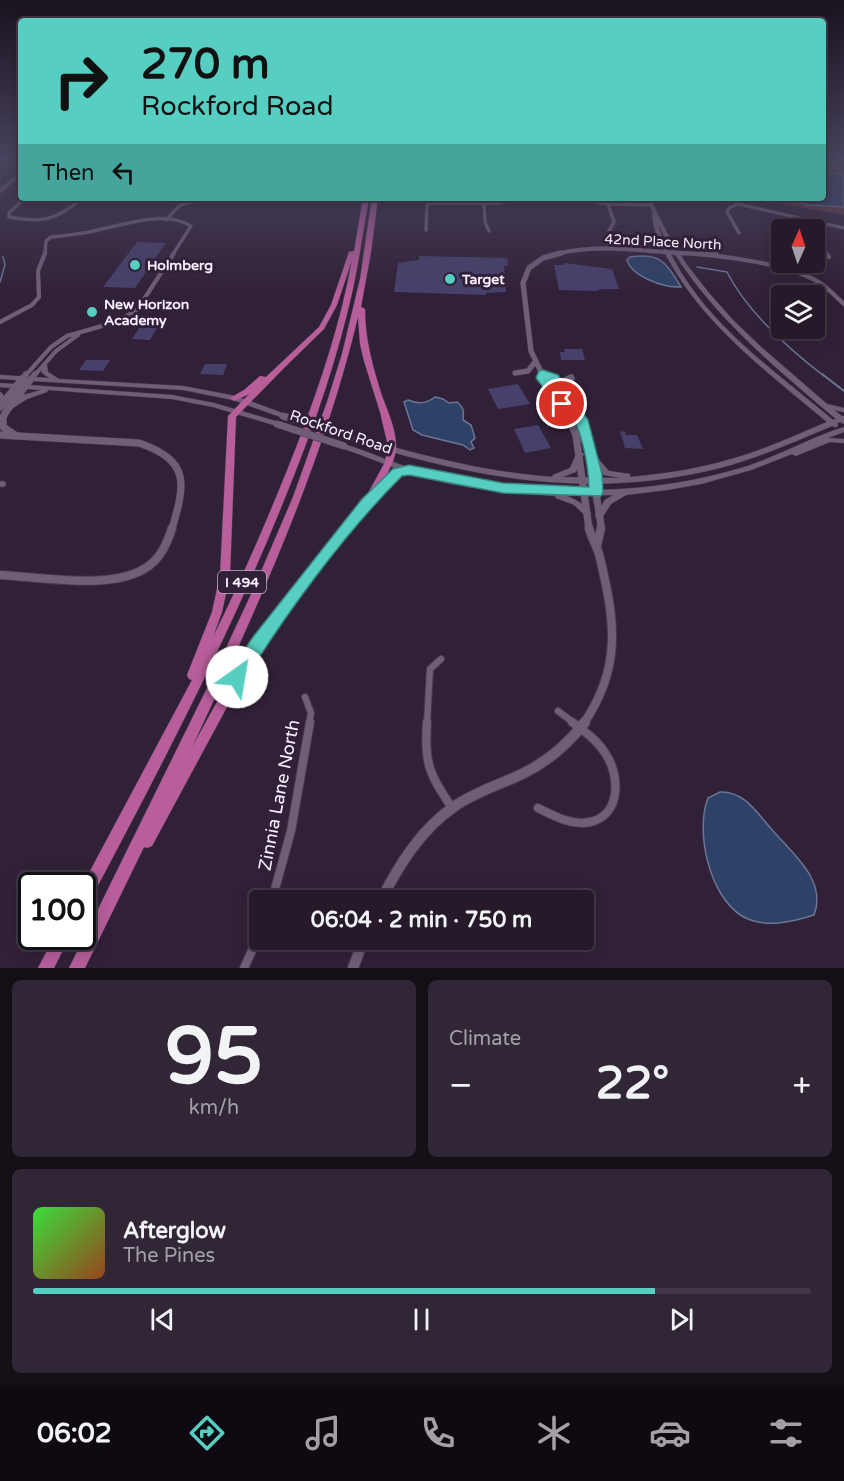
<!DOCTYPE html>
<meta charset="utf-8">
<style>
:root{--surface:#25192a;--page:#312636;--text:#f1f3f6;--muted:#a3a0a8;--line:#423847;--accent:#57cec2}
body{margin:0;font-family:"Varela Round",sans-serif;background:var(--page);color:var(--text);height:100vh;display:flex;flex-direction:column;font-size:22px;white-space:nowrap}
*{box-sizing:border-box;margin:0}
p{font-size:20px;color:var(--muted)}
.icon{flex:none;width:33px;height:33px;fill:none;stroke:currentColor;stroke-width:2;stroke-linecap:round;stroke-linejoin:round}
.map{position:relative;height:968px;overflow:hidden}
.side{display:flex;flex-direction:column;gap:12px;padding:12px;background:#140e17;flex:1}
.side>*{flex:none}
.top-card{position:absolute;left:18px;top:18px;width:808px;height:183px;border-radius:6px;box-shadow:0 3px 15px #0003,0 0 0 2px var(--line);background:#57cec2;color:#111;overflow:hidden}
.needle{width:39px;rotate:3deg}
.tools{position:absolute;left:771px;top:219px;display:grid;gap:12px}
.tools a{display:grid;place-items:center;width:54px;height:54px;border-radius:6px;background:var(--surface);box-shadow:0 3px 15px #0003,0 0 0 2px var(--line);font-size:30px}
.speed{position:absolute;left:18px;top:872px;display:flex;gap:12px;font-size:30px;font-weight:700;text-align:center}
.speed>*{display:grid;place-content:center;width:78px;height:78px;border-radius:50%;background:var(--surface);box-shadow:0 3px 15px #0003,0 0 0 2px var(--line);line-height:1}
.speed .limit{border:3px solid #111;border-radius:9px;background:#fff;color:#111}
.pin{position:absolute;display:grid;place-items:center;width:51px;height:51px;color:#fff;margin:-26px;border:3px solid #fff;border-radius:50%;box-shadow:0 2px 6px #0007}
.me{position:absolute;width:66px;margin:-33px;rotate:32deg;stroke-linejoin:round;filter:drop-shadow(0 0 4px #0008)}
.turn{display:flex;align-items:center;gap:21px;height:126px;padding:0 24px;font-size:27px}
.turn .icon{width:78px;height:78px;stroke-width:2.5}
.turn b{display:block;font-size:42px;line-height:51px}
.then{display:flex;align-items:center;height:57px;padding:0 24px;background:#0003;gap:12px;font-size:22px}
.big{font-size:45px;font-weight:700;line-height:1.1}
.side .widget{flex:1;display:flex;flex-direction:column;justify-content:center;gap:9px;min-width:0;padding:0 21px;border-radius:9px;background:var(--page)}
.side .dial{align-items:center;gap:0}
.dial b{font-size:78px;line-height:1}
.song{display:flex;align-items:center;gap:18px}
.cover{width:72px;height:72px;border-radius:9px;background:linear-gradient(135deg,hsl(120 70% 55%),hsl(20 70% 35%))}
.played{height:6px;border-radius:3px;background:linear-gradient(90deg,var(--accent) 80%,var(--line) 80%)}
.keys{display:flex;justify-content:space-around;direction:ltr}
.heat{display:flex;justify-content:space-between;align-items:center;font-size:33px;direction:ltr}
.side .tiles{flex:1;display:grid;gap:12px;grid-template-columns:1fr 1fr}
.widget:last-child{grid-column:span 2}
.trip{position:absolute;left:249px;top:890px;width:345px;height:60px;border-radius:6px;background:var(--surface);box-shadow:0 3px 15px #0003,0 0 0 2px var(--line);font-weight:700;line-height:60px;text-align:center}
.dock{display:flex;height:96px;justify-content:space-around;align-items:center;background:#0f0a11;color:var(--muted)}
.dock .icon{width:42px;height:42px}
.dock .on{color:var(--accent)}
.dock b{font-size:27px;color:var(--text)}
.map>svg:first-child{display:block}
.green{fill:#5f3840}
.water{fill:#2e4167;stroke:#6b7594;stroke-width:1.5}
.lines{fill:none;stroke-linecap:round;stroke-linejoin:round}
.stream-far1{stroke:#6b7594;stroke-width:1.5}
.stream{stroke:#6b7594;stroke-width:2}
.building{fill:#47406a}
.minor-far4-casing{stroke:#4a3c50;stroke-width:4}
.minor-far3-casing{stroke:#4a3c50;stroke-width:4.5}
.minor-far2-casing{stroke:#4a3c50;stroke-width:7}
.minor-far1-casing{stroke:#4a3c50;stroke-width:8}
.minor-casing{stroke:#4a3c50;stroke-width:10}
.tertiary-far4-casing{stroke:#4a3c50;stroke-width:4.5}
.tertiary-far3-casing{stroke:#4a3c50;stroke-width:6}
.tertiary-far2-casing{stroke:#4a3c50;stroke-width:8}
.tertiary-far1-casing{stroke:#4a3c50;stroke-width:10}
.tertiary-casing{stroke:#4a3c50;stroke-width:12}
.secondary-casing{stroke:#4a3c50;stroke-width:1}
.motorway-casing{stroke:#4a3c50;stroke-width:1}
.minor-far4{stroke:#705e78;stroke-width:3}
.minor-far3{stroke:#705e78;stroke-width:4}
.minor-far2{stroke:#705e78;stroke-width:5}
.minor-far1{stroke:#705e78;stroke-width:6}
.minor{stroke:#705e78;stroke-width:8}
.tertiary-far4{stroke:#705e78;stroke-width:4}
.tertiary-far3{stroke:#705e78;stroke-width:5}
.tertiary-far2{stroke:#705e78;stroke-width:7}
.tertiary-far1{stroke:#705e78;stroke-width:8}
.tertiary{stroke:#705e78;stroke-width:10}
.secondary{fill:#705e78;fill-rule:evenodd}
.motorway{fill:#b75e9b;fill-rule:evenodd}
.secondary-bridge-casing{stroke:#4a3c50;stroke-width:8;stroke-linecap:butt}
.secondary-bridge{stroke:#705e78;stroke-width:7}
.route{fill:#57cec2;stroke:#39867e;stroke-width:1.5}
.poi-dot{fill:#57cec2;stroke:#312138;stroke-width:2}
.labels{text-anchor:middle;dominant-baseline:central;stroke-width:6;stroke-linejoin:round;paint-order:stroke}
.far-street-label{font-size:14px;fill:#f9eefe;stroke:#312138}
.far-poi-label{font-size:14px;font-weight:bold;fill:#f9eefe;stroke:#312138;text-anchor:start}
.shield{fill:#312138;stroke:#bdb0c3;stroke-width:1.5}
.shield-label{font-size:14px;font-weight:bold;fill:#f9eefe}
.street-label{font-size:15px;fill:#f9eefe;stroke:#312138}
.near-street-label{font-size:18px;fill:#f9eefe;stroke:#312138}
</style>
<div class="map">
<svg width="844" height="968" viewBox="0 0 844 968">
<rect width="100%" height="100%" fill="#312138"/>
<path class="green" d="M824 158H844V215L782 204 771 198H824Z"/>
<path class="water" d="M824 172 844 174V207L808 205 782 198H824Z
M630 257C661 252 666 263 681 287 665 288 632 277 627 260Z
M435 397 443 399 449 403 457 402C464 408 464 411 463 420L471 425 475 438 471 442 474 448 470 450 463 445 422 435 413 430 404 402 408 400C418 404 426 404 435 397Z
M720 792C746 791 758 815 774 832 794 855 827 881 814 915 792 922 764 929 742 916 709 896 695 831 708 798Z"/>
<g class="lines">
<path class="stream-far1" d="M697 267 727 272C747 312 789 349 824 376
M0 282 5 265 3 257"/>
<path class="stream" d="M822 374 844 391"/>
</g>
<path class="building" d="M137 242 166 243 135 288 103 287Z
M419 256 507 258 508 266H504L506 292 486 293V295L394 292 398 263 419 260Z
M564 263 612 269 619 289H602L596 291 559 290 554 265H564Z
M139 328H157L150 340 132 339Z
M564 349H582L585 360H561L560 352H565Z
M86 360H110L103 371 79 370Z
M205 364H227L223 375 200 374Z
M518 384 530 404 498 409 488 389Z
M538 425 551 448 525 453 514 429Z
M620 431 625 432 626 435H637L643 449 625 448Z"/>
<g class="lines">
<defs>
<path id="minor-far4" d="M25 198 9 213V217C42 223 56 221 82 198
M573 198 608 204 651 205
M728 198 738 204 729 208 727 212 739 233
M484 203 485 222 489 231
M608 204 614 222 609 231
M738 204 844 228
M166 220 180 205 199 200
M426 230 427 205 430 203H498L529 198
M814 236 827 254
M676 253 717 254
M45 254 46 241 51 237C67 235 83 234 98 230 126 224 165 210 191 226L173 254"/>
<path id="minor-far3" d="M676 253C712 254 790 263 820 283 828 288 836 297 844 304
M826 253 829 257
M0 322 32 305 39 297 38 271 45 253
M25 376 51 347 67 336 116 322 137 310 174 253
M34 376 56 351 78 335"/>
<path id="minor-far2" d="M22 379 26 374
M30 380 35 374
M0 484H3"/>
<path id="minor-far1" d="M305 697 311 713 309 723
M558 711 574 723
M427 723 430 669 441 659"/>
<path id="minor" d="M427 722C424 764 429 773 452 808
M538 808C554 816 572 826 590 822 622 815 620 774 605 753 597 740 584 731 572 722
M272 900 291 831 310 722
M244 968 260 933"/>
<path id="tertiary-far4" d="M0 191 21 173
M556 254C594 244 637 250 676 253"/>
<path id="tertiary-far3" d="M515 373 528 371 535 362
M543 374 546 376
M543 376 531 351 523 283 529 268 543 258 561 253"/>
<path id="tertiary-far2" d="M543 374C585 400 591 448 596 492 597 505 601 517 601 529
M543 374 542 378 562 404 576 435 589 529
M562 389 563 382 571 378
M0 407 22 379
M0 435 139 443C191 461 185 484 172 529
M15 435 3 427V417L7 410 30 380"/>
<path id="tertiary-far1" d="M597 545 601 528
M0 575C40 577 109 590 144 569 160 560 167 544 172 528
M584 723C622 667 615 621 600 558 598 547 591 538 589 528"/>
<path id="tertiary" d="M381 900C399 865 421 829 455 806 475 792 499 785 522 774 547 762 568 744 585 722
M353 968 364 939"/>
<path id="secondary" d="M646 198H650L667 233 687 265 709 293 733 320 760 346 827 404 844 408V412L834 410 842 416H844V424L840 422 837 423 838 425 837 427H835L832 426C794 442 756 459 716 469 586 500 473 478 348 439L347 437 348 435H350C417 454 483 472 552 477L553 475 570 468 577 452 580 451 584 454 576 472 562 477 621 478 604 475 589 459 588 457 589 455H595L609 471 630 474V477C664 474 698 469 731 459 764 450 796 435 827 422 769 373 704 326 667 257 660 244 653 230 652 214L653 213ZM657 222C696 303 769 362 836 419L833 420C776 372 710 327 674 260 667 248 661 236 657 222Z
M44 363 47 365 48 372 59 379 183 386 236 396 285 414 286 416 283 418 233 400 183 390 0 379V375L49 378 42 373 41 365Z
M0 383 172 395 214 403 279 422 280 424 277 426 213 407 172 399 48 390 47 392 27 399 7 412H5L4 410 5 408 23 395 41 390 0 387Z
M0 392 2 393 6 399 4 406 1 408H0Z
M844 427V432L828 438 844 439V443L830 442 798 455 795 456 792 454 751 470 701 484 667 490 626 495 611 504 602 518H596L595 516 596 514 605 500 613 495 567 496C577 500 584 504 591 513L590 515C580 515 580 508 572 504 567 502 561 500 556 498L555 496C510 493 458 488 415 475 390 467 366 456 341 448L340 446 344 444C370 452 395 464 421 471 439 476 457 478 475 481 561 495 650 494 734 470 772 460 806 439 844 427Z"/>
<path id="motorway" d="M363 198H369C362 237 357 276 347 314 330 383 305 450 278 515 223 649 155 778 87 906L82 908V886L192 680 189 679 187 675 212 612 220 575 228 416 249 394 234 401 230 398 244 390 260 376 266 377 319 327 331 305 349 252 354 251ZM352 260C341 322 321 381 299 440 273 507 245 572 213 637L222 612 230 575 236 417 285 367 324 329 337 305Z
M372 198H378L371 252 361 307 365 309C365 340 373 367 382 396 388 411 396 430 396 446 396 459 389 470 383 481L392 472 409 467 413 470 412 472 398 476 370 505 262 647 241 681 152 846 147 848 144 847 85 968H69L212 678 253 590 293 497 327 402 342 354 360 279ZM358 317 360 344 364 361 380 412 388 446 385 462 365 499 254 639 233 673 192 747C257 608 322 467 358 317Z
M55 936H70L54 968H38Z"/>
</defs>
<use href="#minor-far4" class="minor-far4-casing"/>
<use href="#minor-far3" class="minor-far3-casing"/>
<use href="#minor-far2" class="minor-far2-casing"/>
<use href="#minor-far1" class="minor-far1-casing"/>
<use href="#minor" class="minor-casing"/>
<use href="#tertiary-far4" class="tertiary-far4-casing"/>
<use href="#tertiary-far3" class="tertiary-far3-casing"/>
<use href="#tertiary-far2" class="tertiary-far2-casing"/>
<use href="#tertiary-far1" class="tertiary-far1-casing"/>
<use href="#tertiary" class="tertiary-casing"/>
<use href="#secondary" class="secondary-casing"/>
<use href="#motorway" class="motorway-casing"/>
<use href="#minor-far4" class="minor-far4"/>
<use href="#minor-far3" class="minor-far3"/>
<use href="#minor-far2" class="minor-far2"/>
<use href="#minor-far1" class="minor-far1"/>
<use href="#minor" class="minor"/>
<use href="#tertiary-far4" class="tertiary-far4"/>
<use href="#tertiary-far3" class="tertiary-far3"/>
<use href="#tertiary-far2" class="tertiary-far2"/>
<use href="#tertiary-far1" class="tertiary-far1"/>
<use href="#tertiary" class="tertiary"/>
<use href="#secondary" class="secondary"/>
<use href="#motorway" class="motorway"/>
<defs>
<path id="secondary-bridge" d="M283 416 350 437
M277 424 344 446"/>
</defs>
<use href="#secondary-bridge" class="secondary-bridge-casing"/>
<use href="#secondary-bridge" class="secondary-bridge"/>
</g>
<linearGradient id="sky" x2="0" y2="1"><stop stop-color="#1b121f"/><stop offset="0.54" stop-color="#48435e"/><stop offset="1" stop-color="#48435e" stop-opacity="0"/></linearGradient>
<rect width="844" height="293" fill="url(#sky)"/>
<path class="route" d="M543 370 558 375 588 420 602 474 603 492 601 496 503 493 409 475 402 476C344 534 286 613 243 683L237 686 230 683 228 677 230 671 253 637 362 499 393 469 409 465 503 483 589 487C588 460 581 428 567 406L558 407 536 378 539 371Z"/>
<g class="poi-dot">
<circle cx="135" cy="265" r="6"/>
<circle cx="450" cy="279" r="6"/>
<circle cx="92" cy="312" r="6"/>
</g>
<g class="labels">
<g class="far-street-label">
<text transform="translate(663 242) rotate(3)">42nd Place North</text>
</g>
<g class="far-poi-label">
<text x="147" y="265">Holmberg</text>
<text x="462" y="279">Target</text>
<text x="104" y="304">New Horizon<tspan x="104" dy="16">Academy</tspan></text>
</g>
<rect class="shield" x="218" y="571" width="48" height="22" rx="4.5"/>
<g class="shield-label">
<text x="242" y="582">I 494</text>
</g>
<g class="street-label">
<text transform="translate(341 432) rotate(19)">Rockford Road</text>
</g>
<g class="near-street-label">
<text transform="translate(279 795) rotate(-79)">Zinnia Lane North</text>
</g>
</g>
</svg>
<div class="tools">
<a><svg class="needle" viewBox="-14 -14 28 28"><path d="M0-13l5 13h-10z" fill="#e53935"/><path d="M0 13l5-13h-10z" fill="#a3a0a8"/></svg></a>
<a><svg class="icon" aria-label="layers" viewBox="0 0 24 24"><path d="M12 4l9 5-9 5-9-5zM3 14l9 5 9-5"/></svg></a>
</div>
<div class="speed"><div class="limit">100</div></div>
<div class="pin" style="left:562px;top:404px;background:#d93025"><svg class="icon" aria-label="arrive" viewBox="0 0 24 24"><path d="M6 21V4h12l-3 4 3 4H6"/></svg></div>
<svg class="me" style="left:237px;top:677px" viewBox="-20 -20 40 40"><circle r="19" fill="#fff"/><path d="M0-13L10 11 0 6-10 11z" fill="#57cec2"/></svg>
<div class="trip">06:04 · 2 min · 750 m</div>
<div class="top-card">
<div class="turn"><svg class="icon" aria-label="right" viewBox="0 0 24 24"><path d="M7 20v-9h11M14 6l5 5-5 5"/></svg><div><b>270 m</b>Rockford Road</div></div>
<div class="then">Then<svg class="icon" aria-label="left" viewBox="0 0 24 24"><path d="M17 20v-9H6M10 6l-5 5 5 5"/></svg></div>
</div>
</div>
<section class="side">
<div class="tiles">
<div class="widget dial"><b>95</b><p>km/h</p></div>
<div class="widget"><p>Climate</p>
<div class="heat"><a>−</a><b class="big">22°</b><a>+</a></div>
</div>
<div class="widget">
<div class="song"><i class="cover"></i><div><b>Afterglow</b><p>The Pines</p></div></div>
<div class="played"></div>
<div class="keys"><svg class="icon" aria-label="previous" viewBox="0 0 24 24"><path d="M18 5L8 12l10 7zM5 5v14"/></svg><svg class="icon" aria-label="pause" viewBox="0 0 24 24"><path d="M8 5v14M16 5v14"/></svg><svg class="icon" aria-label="next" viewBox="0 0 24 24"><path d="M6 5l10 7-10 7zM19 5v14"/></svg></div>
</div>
</div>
</section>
<nav class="dock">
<b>06:02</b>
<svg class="icon on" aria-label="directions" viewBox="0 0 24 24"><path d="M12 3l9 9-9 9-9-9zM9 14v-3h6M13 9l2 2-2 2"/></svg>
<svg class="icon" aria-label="music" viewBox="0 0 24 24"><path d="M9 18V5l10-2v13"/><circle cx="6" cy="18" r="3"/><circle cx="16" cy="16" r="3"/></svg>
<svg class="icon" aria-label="phone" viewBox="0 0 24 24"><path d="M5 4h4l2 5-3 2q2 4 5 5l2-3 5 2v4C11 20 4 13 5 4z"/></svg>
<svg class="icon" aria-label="climate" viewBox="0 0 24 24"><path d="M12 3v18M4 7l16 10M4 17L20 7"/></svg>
<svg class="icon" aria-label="car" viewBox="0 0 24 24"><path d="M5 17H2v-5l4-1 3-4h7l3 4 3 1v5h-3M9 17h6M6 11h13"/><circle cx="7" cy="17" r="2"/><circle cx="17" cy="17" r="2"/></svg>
<svg class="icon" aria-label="filters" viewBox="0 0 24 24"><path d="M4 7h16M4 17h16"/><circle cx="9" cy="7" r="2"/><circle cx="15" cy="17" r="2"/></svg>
</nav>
